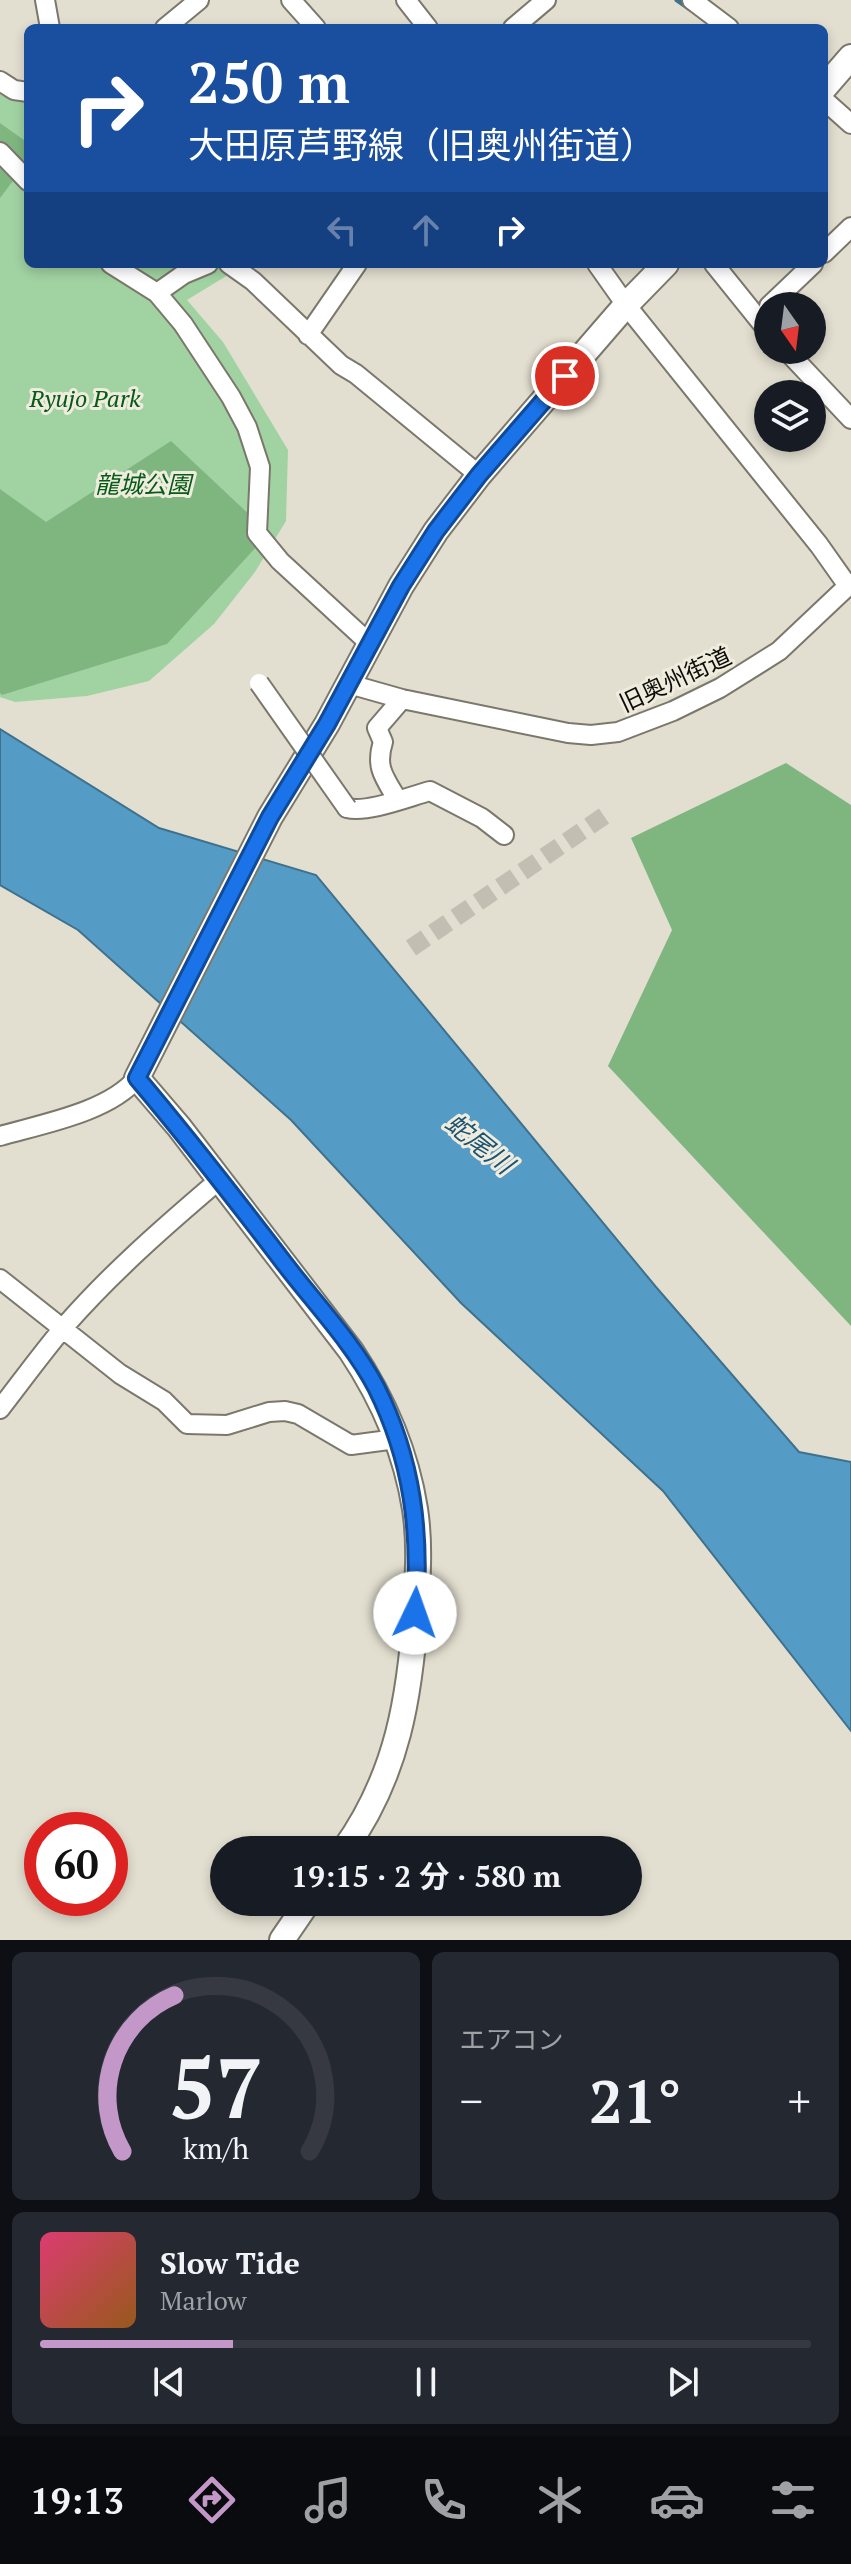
<!DOCTYPE html>
<html lang="ja">
<meta charset="utf-8">
<style>
:root{--surface:#171b24;--page:#242831;--text:#f1f3f6;--muted:#9ea1a6;--line:#363941;--accent:#c398c8}
body{margin:0;font-family:"PT Serif","Noto Sans JP",serif;background:var(--page);color:var(--text);height:100vh;display:flex;flex-direction:column;font-size:30px;white-space:nowrap}
*{box-sizing:border-box;margin:0}
p{font-size:26px;color:var(--muted)}
.icon{flex:none;width:44px;height:44px;fill:none;stroke:currentColor;stroke-width:2;stroke-linecap:round;stroke-linejoin:round}
.map{position:relative;height:1940px;overflow:hidden}
.side{display:flex;flex-direction:column;gap:12px;padding:12px;background:#0d0f14;flex:1}
.side>*{flex:none}
.guide{position:absolute;left:24px;top:24px;width:804px;height:244px;border-radius:12px;box-shadow:0 4px 12px #0003;background:#1a4fa0;color:#fff;overflow:hidden}
.needle{width:52px;rotate:166deg}
.tools{position:absolute;left:754px;top:292px;display:grid;gap:16px}
.tools a{display:grid;place-items:center;width:72px;height:72px;border-radius:50%;background:var(--surface);box-shadow:0 4px 12px #0003;font-size:40px}
.speed{position:absolute;left:24px;top:1812px;display:flex;gap:16px;font-size:40px;font-weight:700;text-align:center}
.speed>*{display:grid;place-content:center;width:104px;height:104px;border-radius:50%;background:var(--surface);box-shadow:0 4px 12px #0003;line-height:1}
.speed .limit{border:12px solid #d22;background:#fff;color:#111}
.pin{position:absolute;display:grid;place-items:center;width:68px;height:68px;color:#fff;margin:-34px;border:4px solid #fff;border-radius:50%;box-shadow:0 2px 8px #0007}
.me{position:absolute;width:88px;margin:-44px;rotate:3deg;stroke-linejoin:round;filter:drop-shadow(0 0 6px #0008)}
.turn{display:flex;align-items:center;gap:28px;height:168px;padding:0 32px;font-size:36px}
.turn .icon{width:104px;height:104px;stroke-width:2.5}
.turn b{display:block;font-size:56px;line-height:68px}
.lanes{display:flex;align-items:center;height:76px;padding:0 32px;background:#0003;justify-content:center;gap:40px;direction:ltr}
.lanes .off{opacity:.35}
.big{font-size:60px;font-weight:700;line-height:1.1}
.side .tile{flex:1;display:flex;flex-direction:column;justify-content:center;gap:12px;min-width:0;padding:0 28px;border-radius:12px;background:var(--page)}
.side .dial{align-items:center;gap:0}
.dial svg{height:208px;overflow:visible;fill:none;stroke:var(--line);stroke-width:7;stroke-linecap:round;text-anchor:middle}
.dial text{fill:var(--text);stroke:none}
.song{display:flex;align-items:center;gap:24px}
.cover{width:96px;height:96px;border-radius:12px;background:linear-gradient(135deg,hsl(340 70% 55%),hsl(30 70% 35%))}
.played{height:8px;border-radius:4px;background:linear-gradient(90deg,var(--accent) 25%,var(--line) 25%)}
.keys{display:flex;justify-content:space-around;direction:ltr}
.heat{display:flex;justify-content:space-between;align-items:center;font-size:44px;direction:ltr}
.side .tiles{flex:1;display:grid;gap:12px;grid-template-columns:1fr 1fr}
.tile:last-child{grid-column:span 2}
.trip{position:absolute;left:210px;top:1836px;width:432px;height:80px;border-radius:40px;background:var(--surface);box-shadow:0 4px 12px #0003;font-weight:700;line-height:80px;text-align:center}
.tabs{display:flex;height:128px;justify-content:space-around;align-items:center;background:#090b0e;color:var(--muted)}
.tabs .icon{width:56px;height:56px}
.tabs .active{color:var(--accent)}
.tabs b{font-size:36px;color:var(--text)}
.map>svg:first-child{display:block}
.green{fill:#a1d3a2}
.forest{fill:#7fb680}
.water{fill:#549cc6;stroke:#3f718d;stroke-width:2}
.lines{fill:none;stroke-linecap:round;stroke-linejoin:round}
.stream{stroke:#3f718d;stroke-width:5}
.minor-tunnel{stroke:#c2bfb2;stroke-width:18;stroke-dasharray:18 9;stroke-linecap:butt}
.minor-casing{stroke:#7b786b;stroke-width:22}
.major-casing{stroke:#7b786b;stroke-width:28}
.minor{stroke:#fff;stroke-width:18}
.major{stroke:#fff;stroke-width:24}
.minor-bridge-casing{stroke:#7b786b;stroke-width:22;stroke-linecap:butt}
.minor-bridge{stroke:#fff;stroke-width:18}
.route-casing{stroke:#114b97;stroke-width:20}
.route{stroke:#1a73e8;stroke-width:14}
.labels{text-anchor:middle;dominant-baseline:central;stroke-width:6;stroke-linejoin:round;paint-order:stroke}
.park-label{font-size:24px;font-style:italic;fill:#055b17;stroke:#efecde}
.street-label{font-size:24px;fill:#0d0c08;stroke:#efecde}
.water-label{font-size:26px;font-style:italic;fill:#1b5371;stroke:#efecde}
</style>
<div class="map">
<svg width="851" height="1940" viewBox="0 0 851 1940">
<rect width="100%" height="100%" fill="#e2dfd0"/>
<path class="green" d="M0 93 28 101V264H246L187 300 223 342 288 450 286 521 255 572 214 624 149 681 87 696 15 702 0 697Z"/>
<path class="forest" d="M0 123 28 143V161L0 198Z
M171 441 269 533 167 644 2 695 0 693V489L46 522Z
M786 763 851 805V1326L608 1066 672 930 631 838Z"/>
<path class="water" d="M0 729 159 828 316 875 656 1287 799 1452 851 1462V1731L663 1491 461 1303 291 1120 78 930 0 885Z"/>
<g class="lines">
<path class="stream" d="M677 0 690 9"/>
<path class="minor-tunnel" d="M411 948 604 816"/>
<defs>
<path id="minor" d="M45 0 50 28
M291 0 316 28
M406 0 428 28
M692 0 729 28
M165 28 199 0
M513 28 546 0
M0 81 14 90 28 92
M824 100 851 124
M0 152 28 181
M824 253 851 227
M111 264 157 293 183 324 231 397 247 427 260 467 257 533 280 561 369 643
M229 264 253 281 341 365 356 374 479 475
M597 264 626 305 819 545 848 586
M714 264 768 331
M157 293 184 274 208 264
M769 306 813 264
M308 335 357 264
M786 350 851 419
M349 684 402 699 568 733 591 735 618 732 673 711 720 688 779 651 851 583
M397 799C384 777 375 767 383 742L377 728 402 699
M347 808C368 813 408 797 430 791L482 818 504 835
M0 1136C42 1124 109 1112 137 1078
M0 1279 120 1374 164 1401 187 1424 227 1425 269 1412 285 1411 298 1414 351 1445 396 1439
M0 1409C21 1382 42 1353 64 1327 111 1273 165 1226 219 1180"/>
<path id="major" d="M824 88 851 57
M344 1850C398 1775 410 1696 416 1607 418 1574 420 1541 415 1509 406 1452 383 1399 351 1351L179 1127 137 1078 270 817 327 724 401 586 436 531 479 475 626 305 666 264
M282 1940 308 1902"/>
</defs>
<use href="#minor" class="minor-casing"/>
<use href="#major" class="major-casing"/>
<use href="#minor" class="minor"/>
<use href="#major" class="major"/>
<defs>
<path id="minor-bridge" d="M259 683 347 808"/>
</defs>
<use href="#minor-bridge" class="minor-bridge-casing"/>
<use href="#minor-bridge" class="minor-bridge"/>
</g>
<g class="lines">
<defs>
<path id="route" d="M415 1613C421 1532 413 1461 376 1387 352 1341 309 1297 278 1255 232 1195 186 1136 137 1078L270 817 327 724 401 586 436 531 479 475 565 376"/>
</defs>
<use href="#route" class="route-casing"/>
<use href="#route" class="route"/>
</g>
<g class="labels">
<g class="park-label">
<text x="85" y="398">Ryujo Park</text>
<text x="143" y="484">龍城公園</text>
</g>
<g class="street-label">
<text transform="translate(675 679) rotate(-25)">旧奥州街道</text>
</g>
<g class="water-label">
<text transform="translate(480 1143) rotate(39)">蛇尾川</text>
</g>
</g>
</svg>
<div class="tools">
<a><svg class="needle" viewBox="-14 -14 28 28"><path d="M0-13l5 13h-10z" fill="#e53935"/><path d="M0 13l5-13h-10z" fill="#9ea1a6"/></svg></a>
<a><svg class="icon" aria-label="layers" viewBox="0 0 24 24"><path d="M12 4l9 5-9 5-9-5zM3 14l9 5 9-5"/></svg></a>
</div>
<div class="speed"><div class="limit">60</div></div>
<div class="pin" style="left:565px;top:376px;background:#d93025"><svg class="icon" aria-label="arrive" viewBox="0 0 24 24"><path d="M6 21V4h12l-3 4 3 4H6"/></svg></div>
<svg class="me" style="left:415px;top:1613px" viewBox="-20 -20 40 40"><circle r="19" fill="#fff"/><path d="M0-13L10 11 0 6-10 11z" fill="#1a73e8"/></svg>
<div class="trip">19:15 · 2 分 · 580 m</div>
<div class="guide">
<div class="turn"><svg class="icon" aria-label="right" viewBox="0 0 24 24"><path d="M7 20v-9h11M14 6l5 5-5 5"/></svg><div><b>250 m</b>大田原芦野線（旧奥州街道）</div></div>
<div class="lanes"><svg class="icon off" aria-label="left" viewBox="0 0 24 24"><path d="M17 20v-9H6M10 6l-5 5 5 5"/></svg><svg class="icon off" aria-label="ahead" viewBox="0 0 24 24"><path d="M12 20V5M6 11l6-6 6 6"/></svg><svg class="icon" aria-label="right" viewBox="0 0 24 24"><path d="M7 20v-9h11M14 6l5 5-5 5"/></svg></div>
</div>
</div>
<section class="side">
<div class="tiles">
<div class="tile dial"><svg viewBox="0 0 100 80">
<path d="M14 69A42 42 0 1 1 86 69"/>
<path d="M14 69A42 42 0 0 1 34 9" stroke="#c398c8"/>
<text x="50" y="56" font-size="32" font-weight="700">57</text>
<text x="50" y="72" font-size="11">km/h</text>
</svg></div>
<div class="tile"><p>エアコン</p>
<div class="heat"><a>−</a><b class="big">21°</b><a>+</a></div>
</div>
<div class="tile">
<div class="song"><i class="cover"></i><div><b>Slow Tide</b><p>Marlow</p></div></div>
<div class="played"></div>
<div class="keys"><svg class="icon" aria-label="previous" viewBox="0 0 24 24"><path d="M18 5L8 12l10 7zM5 5v14"/></svg><svg class="icon" aria-label="pause" viewBox="0 0 24 24"><path d="M8 5v14M16 5v14"/></svg><svg class="icon" aria-label="next" viewBox="0 0 24 24"><path d="M6 5l10 7-10 7zM19 5v14"/></svg></div>
</div>
</div>
</section>
<nav class="tabs">
<b>19:13</b>
<svg class="icon active" aria-label="directions" viewBox="0 0 24 24"><path d="M12 3l9 9-9 9-9-9zM9 14v-3h6M13 9l2 2-2 2"/></svg>
<svg class="icon" aria-label="music" viewBox="0 0 24 24"><path d="M9 18V5l10-2v13"/><circle cx="6" cy="18" r="3"/><circle cx="16" cy="16" r="3"/></svg>
<svg class="icon" aria-label="phone" viewBox="0 0 24 24"><path d="M5 4h4l2 5-3 2q2 4 5 5l2-3 5 2v4C11 20 4 13 5 4z"/></svg>
<svg class="icon" aria-label="climate" viewBox="0 0 24 24"><path d="M12 3v18M4 7l16 10M4 17L20 7"/></svg>
<svg class="icon" aria-label="car" viewBox="0 0 24 24"><path d="M5 17H2v-5l4-1 3-4h7l3 4 3 1v5h-3M9 17h6M6 11h13"/><circle cx="7" cy="17" r="2"/><circle cx="17" cy="17" r="2"/></svg>
<svg class="icon" aria-label="filters" viewBox="0 0 24 24"><path d="M4 7h16M4 17h16"/><circle cx="9" cy="7" r="2"/><circle cx="15" cy="17" r="2"/></svg>
</nav>
